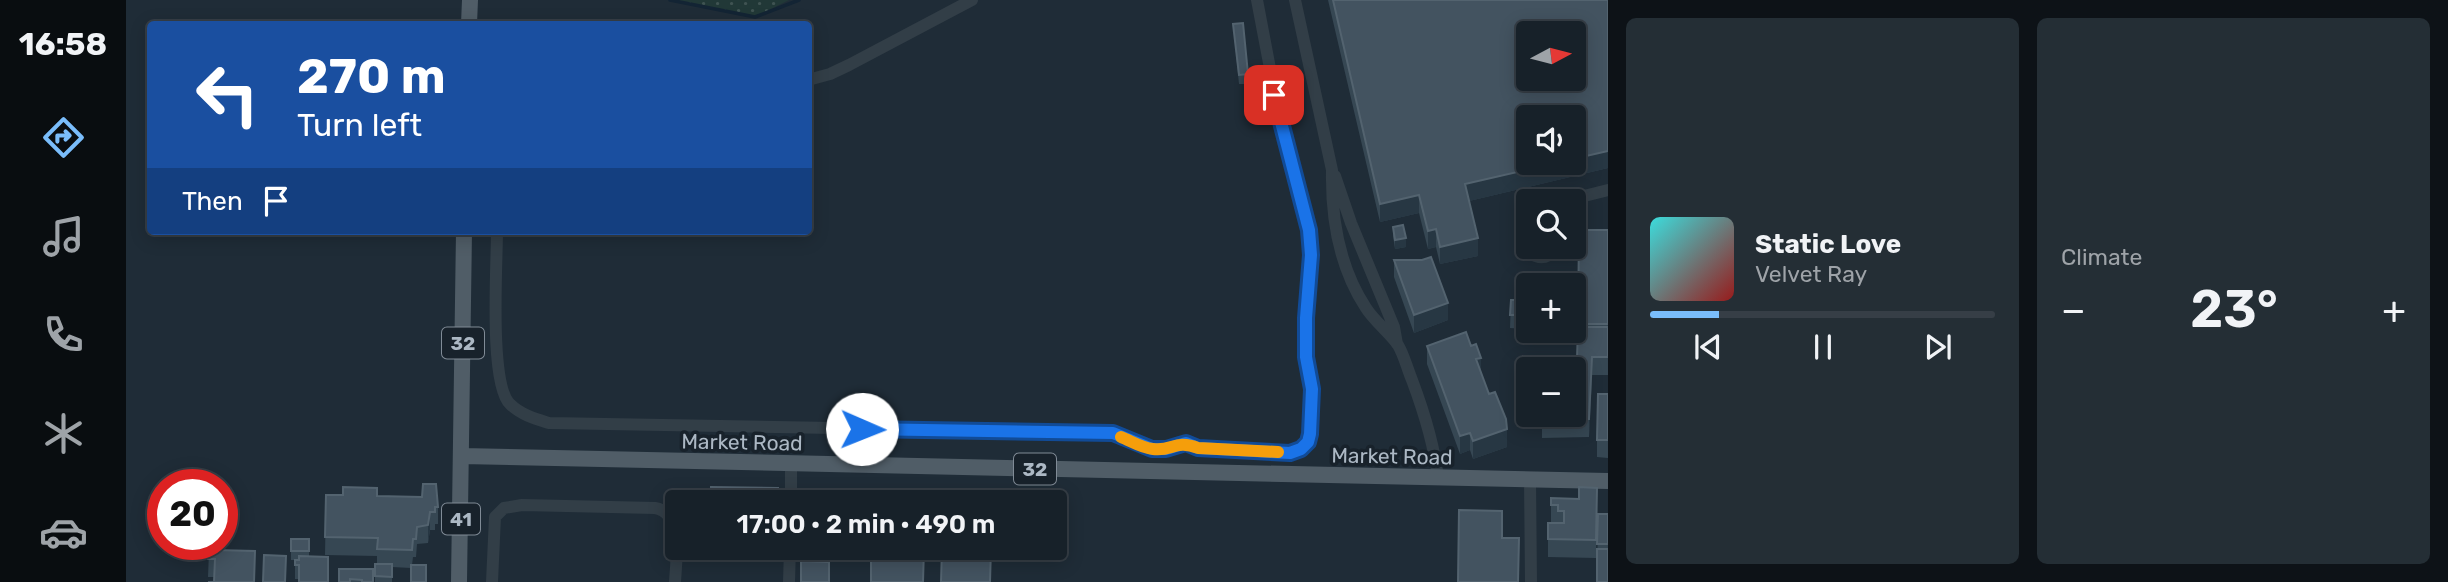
<!DOCTYPE html>
<meta charset="utf-8">
<style>
:root{--surface:#172129;--page:#242e35;--text:#f1f3f6;--muted:#9ea3a8;--line:#363e46;--accent:#7abdfb}
body{margin:0;font-family:Rubik,sans-serif;background:var(--page);color:var(--text);height:100vh;display:flex;flex-direction:column;font-size:26px;white-space:nowrap}
*{box-sizing:border-box;margin:0}
p{font-size:23px;color:var(--muted)}
.icon{flex:none;width:38px;height:38px;fill:none;stroke:currentColor;stroke-width:2;stroke-linecap:round;stroke-linejoin:round}
.map{position:relative;flex:1;overflow:hidden}
.side{display:flex;flex-direction:column;gap:18px;padding:18px;background:#0d1217;width:840px}
.side>*{flex:none}
.guide{position:absolute;left:21px;top:21px;width:665px;height:214px;border-radius:7px;box-shadow:0 4px 18px #0003,0 0 0 2px var(--line);background:#1a4fa0;color:#fff;overflow:hidden}
.needle{width:46px;rotate:83deg}
.buttons{position:absolute;left:1390px;top:21px;display:grid;gap:14px}
.buttons a{display:grid;place-items:center;width:70px;height:70px;border-radius:7px;background:var(--surface);box-shadow:0 4px 18px #0003,0 0 0 2px var(--line);font-size:35px}
.speed{position:absolute;left:21px;top:469px;display:flex;gap:14px;font-size:35px;font-weight:700;text-align:center}
.speed>*{display:grid;place-content:center;width:91px;height:91px;border-radius:50%;background:var(--surface);box-shadow:0 4px 18px #0003,0 0 0 2px var(--line);line-height:1}
.speed .limit{border:10px solid #d22;background:#fff;color:#111}
.pin{position:absolute;display:grid;place-items:center;width:60px;height:60px;color:#fff;margin:-30px;border-radius:14px;box-shadow:0 4px 10px #0006}
.me{position:absolute;width:77px;margin:-38px;rotate:91deg;stroke-linejoin:round;filter:drop-shadow(0 0 5px #0008)}
.turn{display:flex;align-items:center;gap:24px;height:147px;padding:0 35px;font-size:32px}
.turn .icon{width:91px;height:91px;stroke-width:2.5}
.turn b{display:block;font-size:49px;line-height:60px}
.then{display:flex;align-items:center;height:66px;padding:0 35px;background:#0003;gap:14px;font-size:26px}
.big{font-size:52px;font-weight:600;line-height:1.1}
.side .tile{flex:1;display:flex;flex-direction:column;justify-content:center;gap:10px;min-width:0;padding:0 24px;border-radius:10px;background:var(--page)}
.song{display:flex;align-items:center;gap:21px}
.cover{width:84px;height:84px;border-radius:10px;background:linear-gradient(135deg,hsl(180 70% 55%),hsl(0 70% 35%))}
.played{height:7px;border-radius:4px;background:linear-gradient(90deg,var(--accent) 20%,var(--line) 20%)}
.keys{display:flex;justify-content:space-around;direction:ltr}
.heat{display:flex;justify-content:space-between;align-items:center;font-size:38px;direction:ltr}
.side .tiles{flex:1;display:grid;gap:18px;grid-template-columns:repeat(2,1fr)}
.trip{position:absolute;left:539px;top:490px;width:402px;height:70px;border-radius:7px;background:var(--surface);box-shadow:0 4px 18px #0003,0 0 0 2px var(--line);font-weight:600;line-height:70px;text-align:center}
main{display:flex;flex:1;min-height:0}
.menu{display:flex;flex-direction:column;width:126px;justify-content:space-around;align-items:center;background:#090d10;color:var(--muted)}
.menu .icon{width:49px;height:49px}
.menu .current{color:var(--accent)}
.menu b{font-size:32px;color:var(--text)}
.map>svg:first-child{display:block}
.park{fill:url(#park-dots)}
.lines{fill:none;stroke-linecap:round;stroke-linejoin:round}
.stream{stroke:#132434;stroke-width:3.5}
.minor{stroke:#323e47;stroke-width:12}
.major{stroke:#505d67;stroke-width:16}
.wall{fill:#364753;fill-rule:evenodd}
.shaded-wall{fill:#273743}
.building{fill:#435360;stroke:#53636f;stroke-width:2;fill-rule:evenodd}
.route-casing{stroke:#114b97;stroke-width:18}
.route{stroke:#1a73e8;stroke-width:12}
.slow{stroke:#f59e0b;stroke-width:12}
.labels{text-anchor:middle;dominant-baseline:central;stroke-width:7;stroke-linejoin:round;paint-order:stroke}
.shield{fill:#18222b;stroke:#808b96;stroke-width:2}
.shield-label{font-size:19px;font-weight:bold;fill:#acb8c4}
.street-label{font-size:21px;fill:#acb8c4;stroke:#18222b}
</style>
<main>
<nav class="menu">
<b>16:58</b>
<svg class="icon current" aria-label="directions" viewBox="0 0 24 24"><path d="M12 3l9 9-9 9-9-9zM9 14v-3h6M13 9l2 2-2 2"/></svg>
<svg class="icon" aria-label="music" viewBox="0 0 24 24"><path d="M9 18V5l10-2v13"/><circle cx="6" cy="18" r="3"/><circle cx="16" cy="16" r="3"/></svg>
<svg class="icon" aria-label="phone" viewBox="0 0 24 24"><path d="M5 4h4l2 5-3 2q2 4 5 5l2-3 5 2v4C11 20 4 13 5 4z"/></svg>
<svg class="icon" aria-label="climate" viewBox="0 0 24 24"><path d="M12 3v18M4 7l16 10M4 17L20 7"/></svg>
<svg class="icon" aria-label="car" viewBox="0 0 24 24"><path d="M5 17H2v-5l4-1 3-4h7l3 4 3 1v5h-3M9 17h6M6 11h13"/><circle cx="7" cy="17" r="2"/><circle cx="17" cy="17" r="2"/></svg>
</nav>
<div class="map">
<svg width="1482" height="582" viewBox="0 0 1482 582">
<defs>
<pattern id="park-dots" width="8" height="8" patternUnits="userSpaceOnUse" patternTransform="scale(1.75)"><rect width="8" height="8" fill="#213837"/><path d="M2 2h.1M6 6h.1" fill="none" stroke="#3f5352" stroke-width="1.8" stroke-linecap="round"/></pattern>
</defs>
<rect width="100%" height="100%" fill="#1f2c37"/>
<path class="park" d="M544 0H663L629 17Z"/>
<g class="lines">
<path class="stream" d="M544 0 629 17 673 0"/>
<path class="minor" d="M1169 0 1206 170C1205 218 1213 267 1240 308 1249 322 1264 333 1272 345 1278 355 1281 368 1286 380 1298 412 1308 443 1312 478
M682 80 704 74 723 65 846 0
M1209 176 1225 223 1268 327 1271 344
M1438 201 1482 190
M1402 216C1391 228 1393 237 1398 251 1411 258 1421 262 1430 247
M371 231C371 264 363 384 384 404 395 415 410 419 423 423L987 433C999 439 1015 448 1029 449 1047 451 1052 440 1072 448L1164 453 1175 449 1182 442 1184 434 1186 389 1180 357V318L1185 255 1183 230 1154 121 1131 0
M1404 480 1405 582
M665 502V465
M366 582 369 517 378 508 396 505 529 508C558 513 550 561 549 582
M663 582 664 548"/>
<path class="major" d="M343 24 344 0
M336 456 1482 481
M333 582 338 231"/>
</g>
<path class="wall" d="M1202 0H1482V168L1343 201 1352 256 1314 264 1310 247 1302 249 1293 213 1254 222Z
M1107 24 1122 74V84H1113Z
M1267 227 1280 247 1269 249 1267 236Z
M1453 230H1482V375H1466L1463 437 1416 438V418H1396L1397 356 1451 358ZM1402 369 1447 415H1402Z
M1268 260H1296L1322 320 1288 333 1268 277Z
M1402 285V329L1384 328 1385 300H1394Z
M1301 346 1355 373 1381 447 1347 459 1344 450 1334 454 1301 364Z
M1482 394V458L1471 457V440Z
M1471 488 1470 558 1422 557V523H1425V498L1453 499Z
M200 495 251 496 312 507V524H309V530H304L302 543 291 544 290 557H287L286 565 285 568 266 567V582H249V564H251V556L199 555Z
M1472 514H1482V582H1471Z
M165 539H183V556L173 579H169V560H173H165Z
M680 548H700V561H680Z
M83 551 129 582H88V577H82Z
M213 569 247 582H213Z"/>
<path class="shaded-wall" d="M1482 151V168L1339 202V184L1430 163H1447V159Z
M1293 195V213L1254 222V204Z
M1310 229V247L1302 249V231Z
M1280 238V247L1269 249V240Z
M1352 238V256L1314 264V247Z
M1322 303V320L1288 333V315Z
M1466 357V375L1463 437V419Z
M1355 358V375L1350 359Z
M1381 429V447L1347 459V441Z
M1344 433V450L1334 454V436Z
M304 512V530L302 543V525Z"/>
<path class="building" d="M1207 0H1482V151L1447 159V117H1402V163H1430L1339 184 1352 238 1314 247 1310 229 1302 231 1293 195 1254 204ZM1402 33H1447V79H1402Z
M1117 23 1122 74 1113 75 1107 24Z
M1277 225 1280 238 1269 240 1267 227Z
M1453 230H1482V324H1452Z
M1305 257 1322 303 1288 315 1268 260H1296Z
M1395 275H1411V285H1402V315H1384L1385 300H1394Z
M1452 327H1482V357H1466L1463 419 1416 420V415H1447V369H1402V400H1396L1397 356 1451 358Z
M1340 332 1345 346 1350 344 1355 358 1350 359 1363 394 1369 392 1380 419 1381 429 1347 441 1344 433 1334 436 1301 346Z
M1472 394H1482V440H1471Z
M297 484H310L312 507H309V512H304L302 525 291 527 290 539H287L286 550 251 549 252 538 199 537 200 495H217V487L251 488V496L296 497Z
M585 487 652 488V502H584Z
M1453 487 1471 488 1470 540 1422 539V523H1438V511H1432V505H1425V498L1453 499Z
M684 491 710 492V502H684Z
M821 500 860 502H821Z
M1333 510 1376 511V538H1393L1392 582H1332Z
M1472 514H1482V544H1471Z
M165 539H183V551H165Z
M680 548H700V557L680 556Z
M745 548H798L797 582H745Z
M816 548H865L864 582H815Z
M1471 549H1482V582H1471Z
M89 550 129 551 128 582H82H88L89 559H82L83 551Z
M138 555 160 556 159 582H137Z
M173 556 202 557V582H173V565H169V560H173Z
M675 561 703 562V582H675Z
M249 564H266V577L249 576Z
M285 565H300V582H285Z
M213 569H247V582H236V580L224 579V582H213Z"/>
<g class="lines">
<defs>
<path id="route" d="M736 429 987 433 1026 449H1040L1060 443 1072 448 1164 453 1175 449 1182 442 1184 434 1186 389 1180 357V318L1185 255 1183 230 1148 95"/>
</defs>
<use href="#route" class="route-casing"/>
<use href="#route" class="route"/>
<path class="slow" d="M995 437C1005 441 1016 448 1027 449 1046 452 1049 439 1072 448L1152 452"/>
</g>
<g class="labels">
<g class="shield">
<rect x="316" y="327.5" width="42" height="31" rx="5"/>
<rect x="888" y="453.5" width="42" height="31" rx="5"/>
<rect x="316" y="503.5" width="38" height="31" rx="5"/>
</g>
<g class="shield-label">
<text x="337" y="343">32</text>
<text x="909" y="469">32</text>
<text x="335" y="519">41</text>
</g>
<g class="street-label">
<text transform="translate(616 442) rotate(1)">Market Road</text>
<text transform="translate(1266 456) rotate(1)">Market Road</text>
</g>
</g>
</svg>
<div class="buttons">
<a><svg class="needle" viewBox="-14 -14 28 28"><path d="M0-13l5 13h-10z" fill="#e53935"/><path d="M0 13l5-13h-10z" fill="#9ea3a8"/></svg></a>
<a><svg class="icon" aria-label="sound" viewBox="0 0 24 24"><path d="M4 9h4l5-4v14l-5-4H4zM17 9q2 3 0 6"/></svg></a>
<a><svg class="icon" aria-label="search" viewBox="0 0 24 24"><circle cx="10" cy="10" r="6"/><path d="M15 15l6 6"/></svg></a>
<a>+</a>
<a>−</a>
</div>
<div class="speed"><div class="limit">20</div></div>
<div class="pin" style="left:1148px;top:95px;background:#d93025"><svg class="icon" aria-label="arrive" viewBox="0 0 24 24"><path d="M6 21V4h12l-3 4 3 4H6"/></svg></div>
<svg class="me" style="left:736px;top:429px" viewBox="-20 -20 40 40"><circle r="19" fill="#fff"/><path d="M0-13L10 11 0 6-10 11z" fill="#1a73e8"/></svg>
<div class="trip">17:00 · 2 min · 490 m</div>
<div class="guide">
<div class="turn"><svg class="icon" aria-label="left" viewBox="0 0 24 24"><path d="M17 20v-9H6M10 6l-5 5 5 5"/></svg><div><b>270 m</b>Turn left</div></div>
<div class="then">Then<svg class="icon" aria-label="arrive" viewBox="0 0 24 24"><path d="M6 21V4h12l-3 4 3 4H6"/></svg></div>
</div>
</div>
<section class="side">
<div class="tiles">
<div class="tile">
<div class="song"><i class="cover"></i><div><b>Static Love</b><p>Velvet Ray</p></div></div>
<div class="played"></div>
<div class="keys"><svg class="icon" aria-label="previous" viewBox="0 0 24 24"><path d="M18 5L8 12l10 7zM5 5v14"/></svg><svg class="icon" aria-label="pause" viewBox="0 0 24 24"><path d="M8 5v14M16 5v14"/></svg><svg class="icon" aria-label="next" viewBox="0 0 24 24"><path d="M6 5l10 7-10 7zM19 5v14"/></svg></div>
</div>
<div class="tile"><p>Climate</p>
<div class="heat"><a>−</a><b class="big">23°</b><a>+</a></div>
</div>
</div>
</section>
</main>
